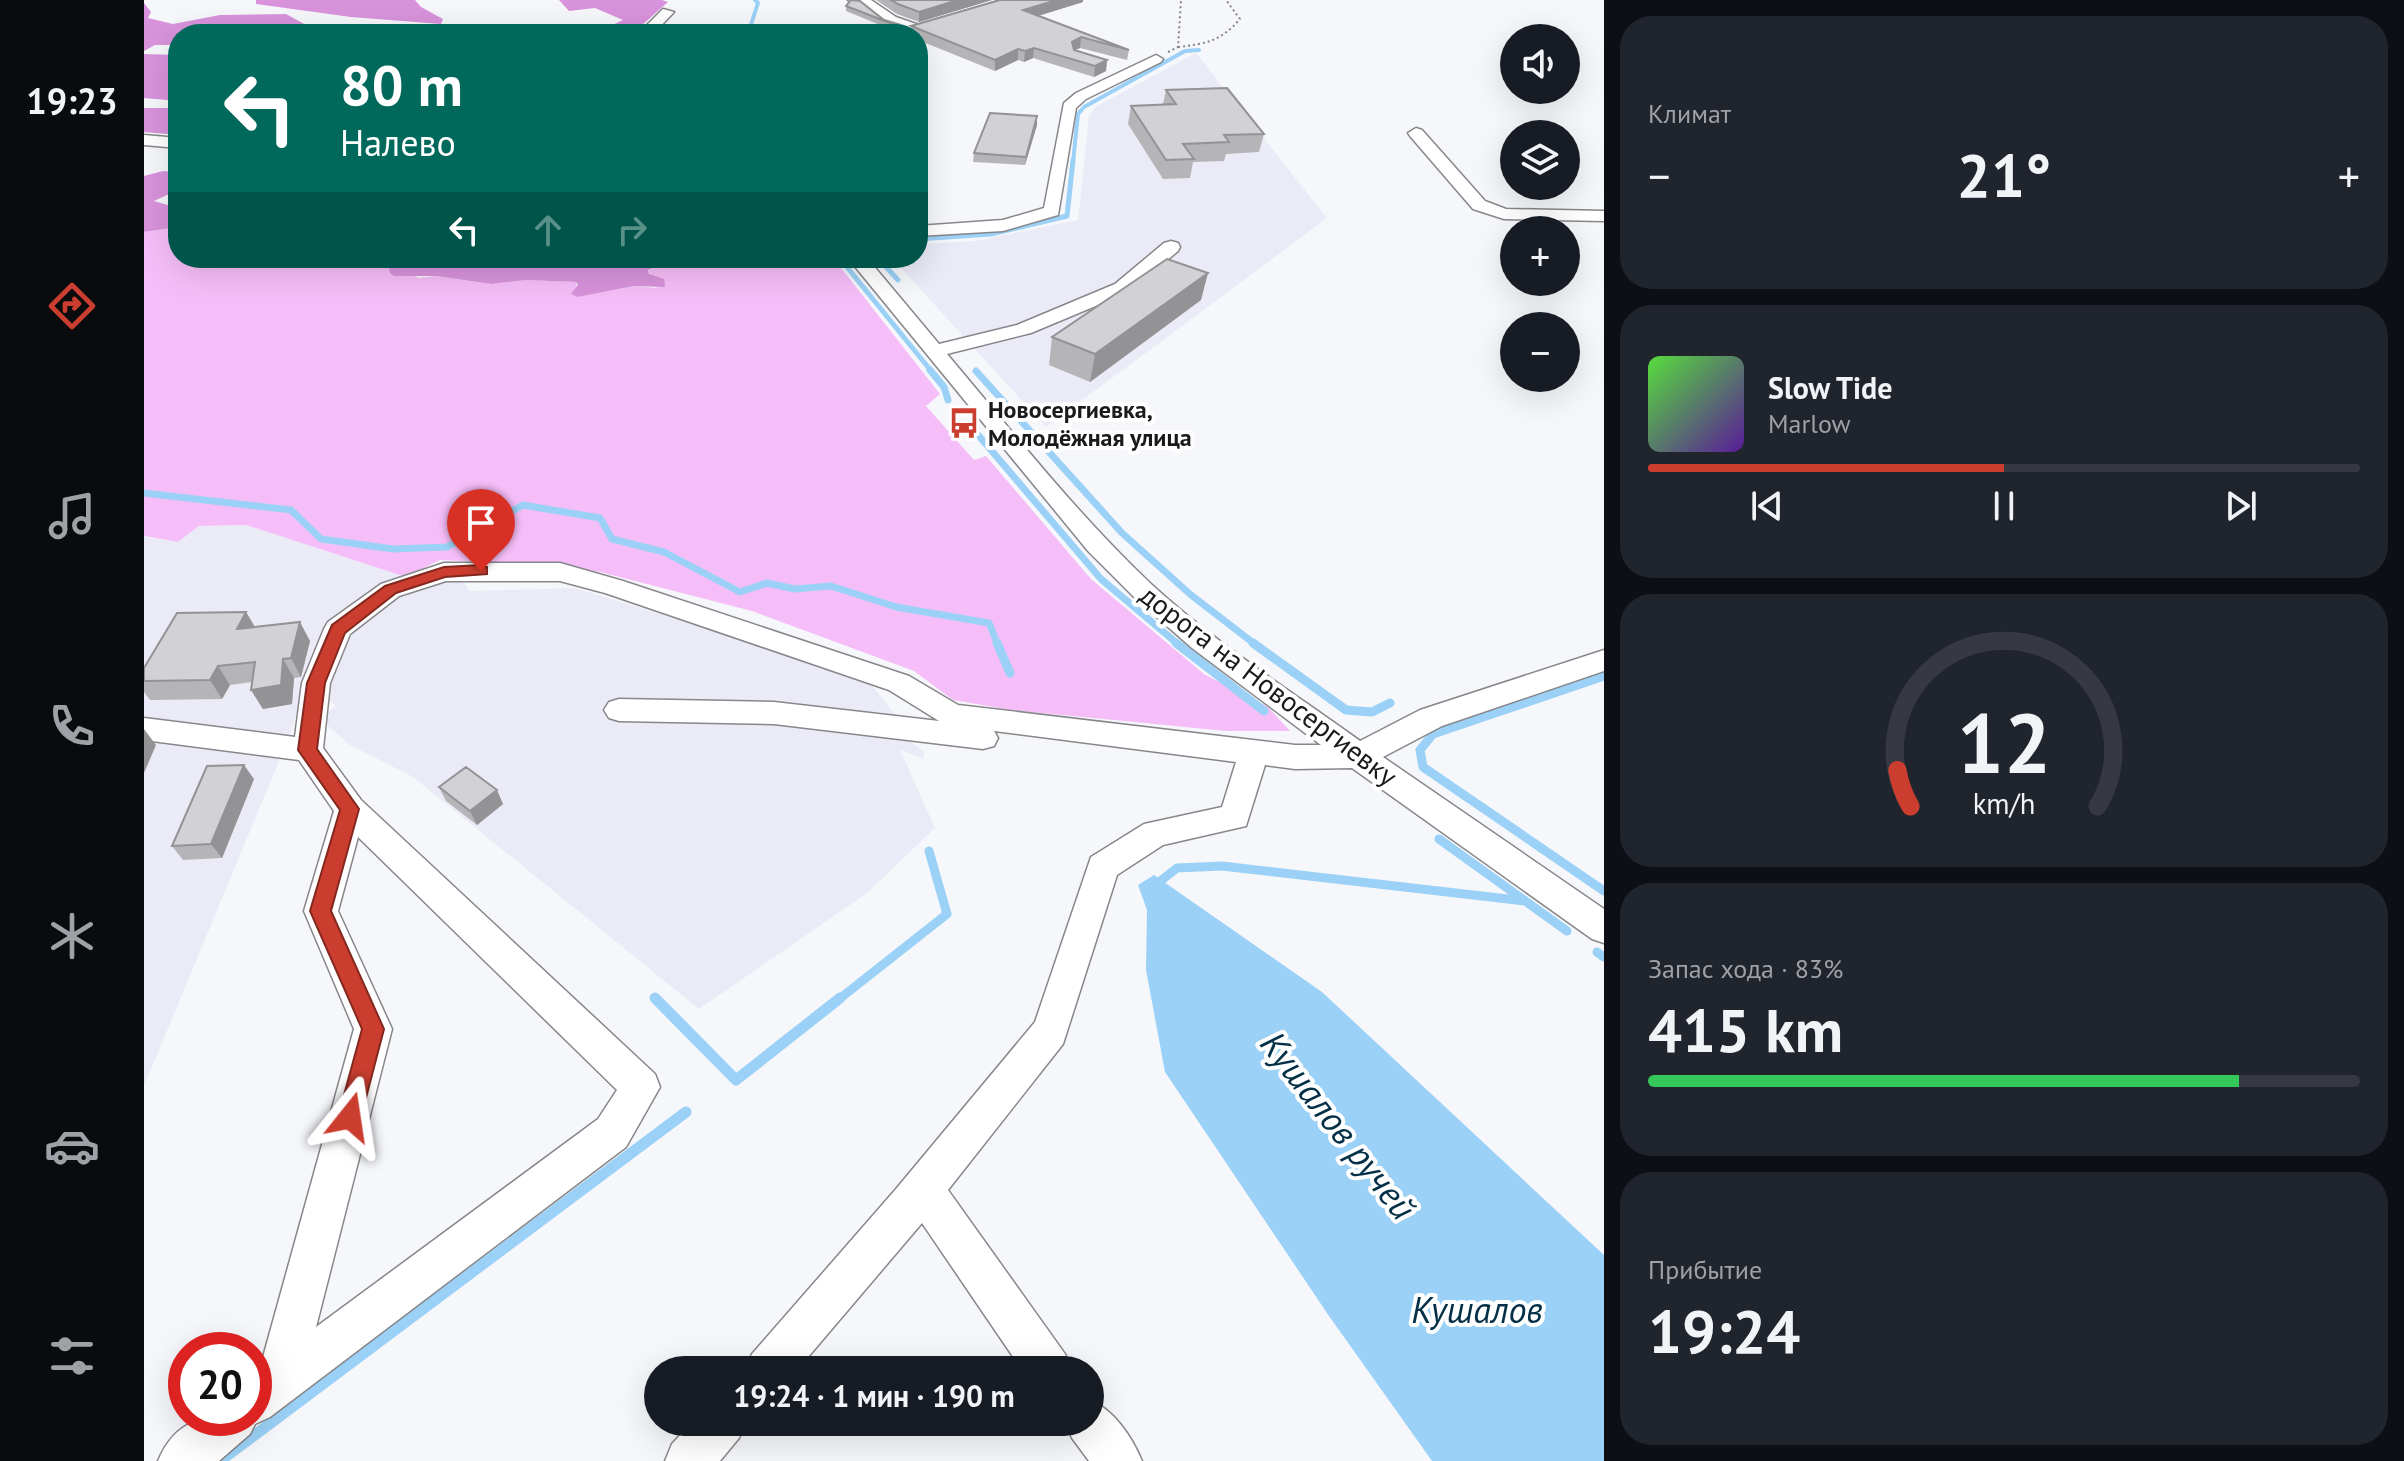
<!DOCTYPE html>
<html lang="ru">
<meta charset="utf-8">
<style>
:root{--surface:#171b24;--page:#20242c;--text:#f1f3f6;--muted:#9ea1a6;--line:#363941;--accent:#cb3e2f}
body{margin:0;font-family:"PT Sans",sans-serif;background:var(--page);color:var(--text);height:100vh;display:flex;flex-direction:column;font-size:30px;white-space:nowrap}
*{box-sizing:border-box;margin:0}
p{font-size:26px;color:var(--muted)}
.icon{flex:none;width:44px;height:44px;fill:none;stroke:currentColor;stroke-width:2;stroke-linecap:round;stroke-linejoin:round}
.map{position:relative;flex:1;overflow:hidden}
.sheet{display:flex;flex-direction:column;gap:16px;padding:16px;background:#0d0f14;width:800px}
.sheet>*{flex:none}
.hud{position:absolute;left:24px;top:24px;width:760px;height:244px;border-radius:32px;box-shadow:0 8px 32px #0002;background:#00695c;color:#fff;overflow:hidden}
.fabs{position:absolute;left:1356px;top:24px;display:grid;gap:16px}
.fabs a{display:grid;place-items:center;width:80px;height:80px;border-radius:50%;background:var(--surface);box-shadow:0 8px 32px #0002;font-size:40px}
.speed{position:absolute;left:24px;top:1332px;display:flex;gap:16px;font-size:40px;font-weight:700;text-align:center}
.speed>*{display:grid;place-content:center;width:104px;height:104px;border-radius:50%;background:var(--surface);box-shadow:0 8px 32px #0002;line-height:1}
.speed .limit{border:12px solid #d22;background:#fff;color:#111}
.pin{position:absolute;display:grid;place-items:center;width:68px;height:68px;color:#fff;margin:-82px -34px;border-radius:50% 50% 50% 0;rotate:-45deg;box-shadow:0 0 8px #0007}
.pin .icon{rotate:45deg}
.me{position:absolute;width:88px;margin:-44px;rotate:15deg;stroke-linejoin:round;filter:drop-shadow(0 0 6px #0008)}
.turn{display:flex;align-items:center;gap:28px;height:168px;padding:0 40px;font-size:36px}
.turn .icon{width:104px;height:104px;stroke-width:2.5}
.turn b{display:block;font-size:56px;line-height:68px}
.lanes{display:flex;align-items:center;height:76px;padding:0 40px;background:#0003;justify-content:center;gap:40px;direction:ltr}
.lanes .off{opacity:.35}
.big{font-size:60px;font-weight:600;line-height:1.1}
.sheet .card{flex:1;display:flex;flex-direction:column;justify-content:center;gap:12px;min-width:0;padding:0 28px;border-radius:32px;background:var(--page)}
.sheet .dial{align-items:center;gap:0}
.dial svg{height:208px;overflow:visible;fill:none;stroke:var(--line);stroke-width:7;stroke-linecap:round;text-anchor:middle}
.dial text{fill:var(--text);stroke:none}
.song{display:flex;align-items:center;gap:24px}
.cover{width:96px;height:96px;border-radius:12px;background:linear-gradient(135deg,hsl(110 70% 55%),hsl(270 70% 35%))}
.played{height:8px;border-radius:4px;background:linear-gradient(90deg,var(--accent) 50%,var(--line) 50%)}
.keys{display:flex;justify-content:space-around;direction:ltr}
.heat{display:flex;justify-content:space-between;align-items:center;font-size:44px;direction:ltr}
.charge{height:12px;border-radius:6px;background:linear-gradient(90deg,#34c759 83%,var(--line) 0)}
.trip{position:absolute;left:500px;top:1356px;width:460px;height:80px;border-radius:40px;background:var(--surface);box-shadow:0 8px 32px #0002;font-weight:600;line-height:80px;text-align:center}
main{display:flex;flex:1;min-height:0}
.menu{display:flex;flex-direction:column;width:144px;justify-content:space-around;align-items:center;background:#090b0e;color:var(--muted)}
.menu .icon{width:56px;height:56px}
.menu .active{color:var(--accent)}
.menu b{font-size:36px;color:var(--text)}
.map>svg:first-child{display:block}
.built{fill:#eaebf7}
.green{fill:#f6bef8}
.forest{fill:#d993dc}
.water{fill:#9bd1f6}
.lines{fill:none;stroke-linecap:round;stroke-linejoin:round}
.stream-far4{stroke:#9bd1f6;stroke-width:4}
.stream-far3{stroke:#9bd1f6;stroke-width:5}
.stream-far2{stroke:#9bd1f6;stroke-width:7}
.stream-far1{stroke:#9bd1f6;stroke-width:9}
.stream{stroke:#9bd1f6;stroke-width:11}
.minor-casing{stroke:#87878b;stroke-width:3}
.path{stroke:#858588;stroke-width:2;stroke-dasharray:2 3;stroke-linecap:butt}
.minor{fill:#fff;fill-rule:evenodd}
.wall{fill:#b5b4b7}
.shaded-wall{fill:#939295}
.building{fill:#d2d1d5;stroke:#939295;stroke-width:2}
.route{fill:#cb3e2f;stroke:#84281f;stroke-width:2}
.labels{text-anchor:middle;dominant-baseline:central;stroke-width:8;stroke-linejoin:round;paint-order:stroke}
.far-poi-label{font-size:24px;font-weight:bold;fill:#1a1a1b;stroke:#fff;text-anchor:start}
.street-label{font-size:28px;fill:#1a1a1b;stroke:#fff}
.near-water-label{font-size:36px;font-style:italic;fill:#032f47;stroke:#fff}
</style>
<main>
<nav class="menu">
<b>19:23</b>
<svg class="icon active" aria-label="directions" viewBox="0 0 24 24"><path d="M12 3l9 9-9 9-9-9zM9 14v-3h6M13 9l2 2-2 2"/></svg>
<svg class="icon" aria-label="music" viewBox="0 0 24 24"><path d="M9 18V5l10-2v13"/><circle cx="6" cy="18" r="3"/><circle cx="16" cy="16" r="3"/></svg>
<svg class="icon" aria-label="phone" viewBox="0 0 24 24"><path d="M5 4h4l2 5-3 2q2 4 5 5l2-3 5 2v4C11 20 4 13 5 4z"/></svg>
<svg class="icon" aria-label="climate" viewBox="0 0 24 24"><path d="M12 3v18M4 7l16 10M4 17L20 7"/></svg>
<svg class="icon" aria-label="car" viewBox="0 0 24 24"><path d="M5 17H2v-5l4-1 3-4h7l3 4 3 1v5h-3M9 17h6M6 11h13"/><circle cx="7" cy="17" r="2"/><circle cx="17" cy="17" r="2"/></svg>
<svg class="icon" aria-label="filters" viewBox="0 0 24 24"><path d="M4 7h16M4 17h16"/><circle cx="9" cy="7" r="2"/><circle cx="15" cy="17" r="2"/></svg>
</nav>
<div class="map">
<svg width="1460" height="1461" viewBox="0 0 1460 1461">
<rect width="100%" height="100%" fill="#f6f7fb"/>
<path class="built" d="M1052 53 1183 218 902 427 748 258H774V244L832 241 934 220 945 117 951 107Z
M102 525 262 577 249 584 162 685 145 737 0 1086V537L34 542 54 526Z
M317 579 325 591 431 588 721 676 763 730 757 734 780 752 779 758 756 750 791 828 723 893 555 1009 269 777 206 745 175 718 192 706 180 696 203 629 241 600 287 583Z"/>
<path class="green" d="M34 227V258H195L219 263 243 262 275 278 291 276 347 284 382 280 432 282 434 297 490 286 513 288 504 270C516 265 533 267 542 258H674L694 264 796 394 782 406 830 460 842 456 947 579 1060 674 1124 707 1146 731H1082L867 710 809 700 770 671 608 611 456 572 367 563 296 560 262 577 102 525 55 526 34 542 0 536V232Z"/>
<path class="forest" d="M112 0H271L277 7 299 19 297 24 207 17 112 4Z
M415 0H518L524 2 488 34H450L479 20 451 8 425 11Z
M0 3 7 12 4 18 29 24 76 15 142 14 173 31H261L260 34H34V45H11L0 51Z
M0 54 34 55V101L0 98Z
M0 108H34V135L0 132Z
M19 171 34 172V190L10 201 34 208V227L0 232V176Z
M195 258H542C533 267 516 264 504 270L505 274 520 279 521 287 490 286 434 297 427 294 434 285 432 282 382 280 347 284 292 276H250L246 273 243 262 219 263Z"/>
<path class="water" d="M1010 875 1178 992 1460 1255V1461H1288L1185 1316 1021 1072 1002 970 1003 910 994 885Z"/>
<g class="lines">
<path class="stream-far4" d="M604 34 614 3 611 0
M929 162 934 114 940 107 1041 51 1055 50"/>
<path class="stream-far3" d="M774 239 847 234 923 216 929 160
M734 258 754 280
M698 261 788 372"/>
<path class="stream-far2" d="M786 370 800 387 804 400
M832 371 978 533 1047 595 1112 645
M835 436 957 579 1035 645
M0 493 147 510 177 539 249 549 303 547 379 505 456 518 468 539 520 552 596 592 623 583 651 589 687 586 752 607 845 623 854 645"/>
<path class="stream-far1" d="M853 643 866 673
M1032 643 1120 711
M1109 643 1202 710 1228 712 1246 703
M1460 676 1289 734 1276 750 1279 767 1460 891
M1295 839 1423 931
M1010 886 1033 868 1078 866 1381 901
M1453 952 1460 957
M694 1000 803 914 785 851"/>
<path class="stream" d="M511 998 592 1080 696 998
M76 1461 542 1112"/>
<defs>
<path id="minor" d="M704 0H727L752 17 775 25 858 0H878L773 34H752L761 29 742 23 717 4Z
M519 9 530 12 509 34H494Z
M1012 55 1019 59 1017 62 942 99 932 108 914 215 859 231 774 236V226L859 220 900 208 920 103 932 93Z
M1272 128 1278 130 1341 201 1362 209 1460 211V221L1360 219 1329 209 1266 136 1264 133Z
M0 135 34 138V148L0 145Z
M1027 241 1034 243 1036 247 1034 251 985 292 887 333 803 354C869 432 932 513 1006 583 1070 642 1145 690 1216 741L1276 710 1460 650V671L1298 726 1239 757 1460 909V943L1448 939 1208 768 1151 769 1121 765 1102 826 1019 845 973 875 919 1044 804 1190 921 1354 928 1370H878L778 1223 653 1370H601L608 1354 752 1189 891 1022 947 857 1000 824 1078 807 1092 762 850 731 854 738 850 746 839 749 630 724 475 721 465 718 460 710 465 702 475 699 630 702 795 721 745 690 461 593 416 581H302L255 596 206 634 186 683 179 748 217 800 511 1074 516 1087 482 1147 126 1417 111 1424 106 1434 75 1461H14C35 1412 66 1418 110 1418V1373L116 1368 210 1029 160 911 190 811 155 760 0 740V718L151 737 158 683 180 629 184 622 237 584 300 563H416L479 581 765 676 814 705 1151 745H1177L1048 648 990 597 944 551 704 258H723L795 344 873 325 971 284 1020 243ZM214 837 473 1090 454 1119 172 1327 248 1029 194 911Z
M946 1400C970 1410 988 1437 998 1461H945L928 1438 921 1422H946Z
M548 1422H602L595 1438 576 1461H521L528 1444Z"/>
</defs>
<use href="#minor" class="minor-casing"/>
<path class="path" d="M1034 47C1062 44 1077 41 1096 19L1082 0
M1024 52 1034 47 1037 0"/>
<use href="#minor" class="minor"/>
</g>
<path class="wall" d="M732 0H848L775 22 753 14Z
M856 0H939V2L893 16 985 50 983 60 936 48 931 50 963 60 962 71 950 77 889 58 880 62 874 60 851 71 774 40V34H767V26Z
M702 6 754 24 753 30 751 31 702 11Z
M1022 90 1120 134 1115 152 1082 154 1080 161 1049 162 1046 178 1019 179 984 124 987 106 1019 104Z
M893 125 881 165 829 162 830 153Z
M1057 300 946 382 905 365 908 337Z
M102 612 111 627 166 641 157 677 150 678 148 704 119 709 107 690 108 682 86 685 78 699 6 700 0 692V668Z
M110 779 78 858 39 860 28 846Z
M295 787 359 804 333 825 302 801Z"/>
<path class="shaded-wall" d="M814 0H848L775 22V12Z
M913 0H939V2L878 21 879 10Z
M937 37 936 48 927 52 928 42Z
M890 48 889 58 880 62 881 51Z
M874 49V60L851 71V60Z
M963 60 962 71 950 77 951 66Z
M893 116V125L881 165 882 157Z
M1064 273 1057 300 946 382 951 354Z
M102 612 113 631 93 629Z
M156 622 166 641 157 677 147 658Z
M139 659 150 678 148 704 119 709 107 690Z
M74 666 86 685 78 699 66 680Z
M0 729 12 745 0 773Z
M100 765 110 779 78 858 67 844Z
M353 790 359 804 333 825 326 811Z"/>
<path class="building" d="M707 0 716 1 740 20 754 24 751 25 702 6Z
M747 0H814L775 12 754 4Z
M856 0H913L879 10 985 50 937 37 928 42 930 50 963 60 951 66 890 48 881 51 874 49 851 60 767 26Z
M1083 88 1120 134 1080 135 1085 142 1039 144 1050 159 1022 160 987 106 1032 104 1022 90Z
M846 113 893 116 882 157 830 153Z
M1023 259 1064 273 951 354 908 337Z
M102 612 93 629 156 622 147 658 139 659 137 685 107 690 111 662 74 666 66 680 0 681V668L33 613Z
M100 765 67 844 28 846 63 766Z
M322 767 353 790 326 811 295 787Z"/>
<path class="route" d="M337 565 343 567V574L301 577 252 593 201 633 181 683 173 749 215 809 187 911 240 1029 217 1117 214 1126 206 1129 197 1126 194 1117 218 1029 166 911 196 810 154 750 163 683 188 625 241 586 300 567Z"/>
<defs>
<symbol id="bus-bare" viewBox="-9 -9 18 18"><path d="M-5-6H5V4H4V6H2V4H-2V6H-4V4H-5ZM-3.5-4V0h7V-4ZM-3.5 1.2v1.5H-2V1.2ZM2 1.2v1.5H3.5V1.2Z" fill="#cb3e2f" stroke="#fff" stroke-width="2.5" paint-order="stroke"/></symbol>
</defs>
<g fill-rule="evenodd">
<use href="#bus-bare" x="798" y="401" width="44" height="44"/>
</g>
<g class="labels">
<g class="far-poi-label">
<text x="844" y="409">Новосергиевка,<tspan x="844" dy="28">Молодёжная улица</tspan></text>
</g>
<g class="street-label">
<text transform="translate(1125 685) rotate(37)">дорога на Новосергиевку</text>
</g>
<g class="near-water-label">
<text transform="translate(1195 1125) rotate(52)">Кушалов ручей</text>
<text x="1333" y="1309">Кушалов</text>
</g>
</g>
</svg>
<div class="fabs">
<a><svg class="icon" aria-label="sound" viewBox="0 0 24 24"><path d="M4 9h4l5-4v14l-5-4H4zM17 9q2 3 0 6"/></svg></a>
<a><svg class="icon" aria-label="layers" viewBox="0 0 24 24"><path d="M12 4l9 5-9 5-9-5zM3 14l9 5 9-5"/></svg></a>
<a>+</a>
<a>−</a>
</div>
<div class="speed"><div class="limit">20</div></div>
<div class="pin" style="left:337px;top:571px;background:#d93025"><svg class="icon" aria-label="arrive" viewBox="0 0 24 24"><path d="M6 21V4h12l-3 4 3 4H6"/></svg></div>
<svg class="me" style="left:206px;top:1117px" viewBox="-20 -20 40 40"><path d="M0-17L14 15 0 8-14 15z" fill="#cb3e2f" stroke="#fff" stroke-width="4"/></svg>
<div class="trip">19:24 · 1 мин · 190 m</div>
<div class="hud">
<div class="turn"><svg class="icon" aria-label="left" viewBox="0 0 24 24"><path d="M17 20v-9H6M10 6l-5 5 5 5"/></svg><div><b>80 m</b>Налево</div></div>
<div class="lanes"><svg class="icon" aria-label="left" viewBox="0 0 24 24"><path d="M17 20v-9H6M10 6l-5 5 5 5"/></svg><svg class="icon off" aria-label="ahead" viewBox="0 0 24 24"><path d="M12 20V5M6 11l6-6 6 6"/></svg><svg class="icon off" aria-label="right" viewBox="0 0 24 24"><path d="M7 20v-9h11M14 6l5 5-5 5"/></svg></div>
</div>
</div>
<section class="sheet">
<div class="card"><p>Климат</p>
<div class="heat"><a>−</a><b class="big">21°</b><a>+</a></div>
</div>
<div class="card">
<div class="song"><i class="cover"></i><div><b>Slow Tide</b><p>Marlow</p></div></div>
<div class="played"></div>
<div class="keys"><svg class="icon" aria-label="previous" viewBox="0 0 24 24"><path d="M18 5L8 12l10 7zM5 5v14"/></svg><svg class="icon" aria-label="pause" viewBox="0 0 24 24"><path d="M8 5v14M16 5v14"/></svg><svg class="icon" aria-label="next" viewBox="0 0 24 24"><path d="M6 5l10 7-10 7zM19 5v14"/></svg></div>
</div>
<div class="card dial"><svg viewBox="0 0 100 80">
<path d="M14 69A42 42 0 1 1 86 69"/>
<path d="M14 69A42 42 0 0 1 9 55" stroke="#cb3e2f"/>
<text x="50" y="56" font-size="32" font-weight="700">12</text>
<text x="50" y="72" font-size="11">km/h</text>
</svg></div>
<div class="card"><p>Запас хода · 83%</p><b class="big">415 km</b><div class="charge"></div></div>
<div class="card"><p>Прибытие</p><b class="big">19:24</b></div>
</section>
</main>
